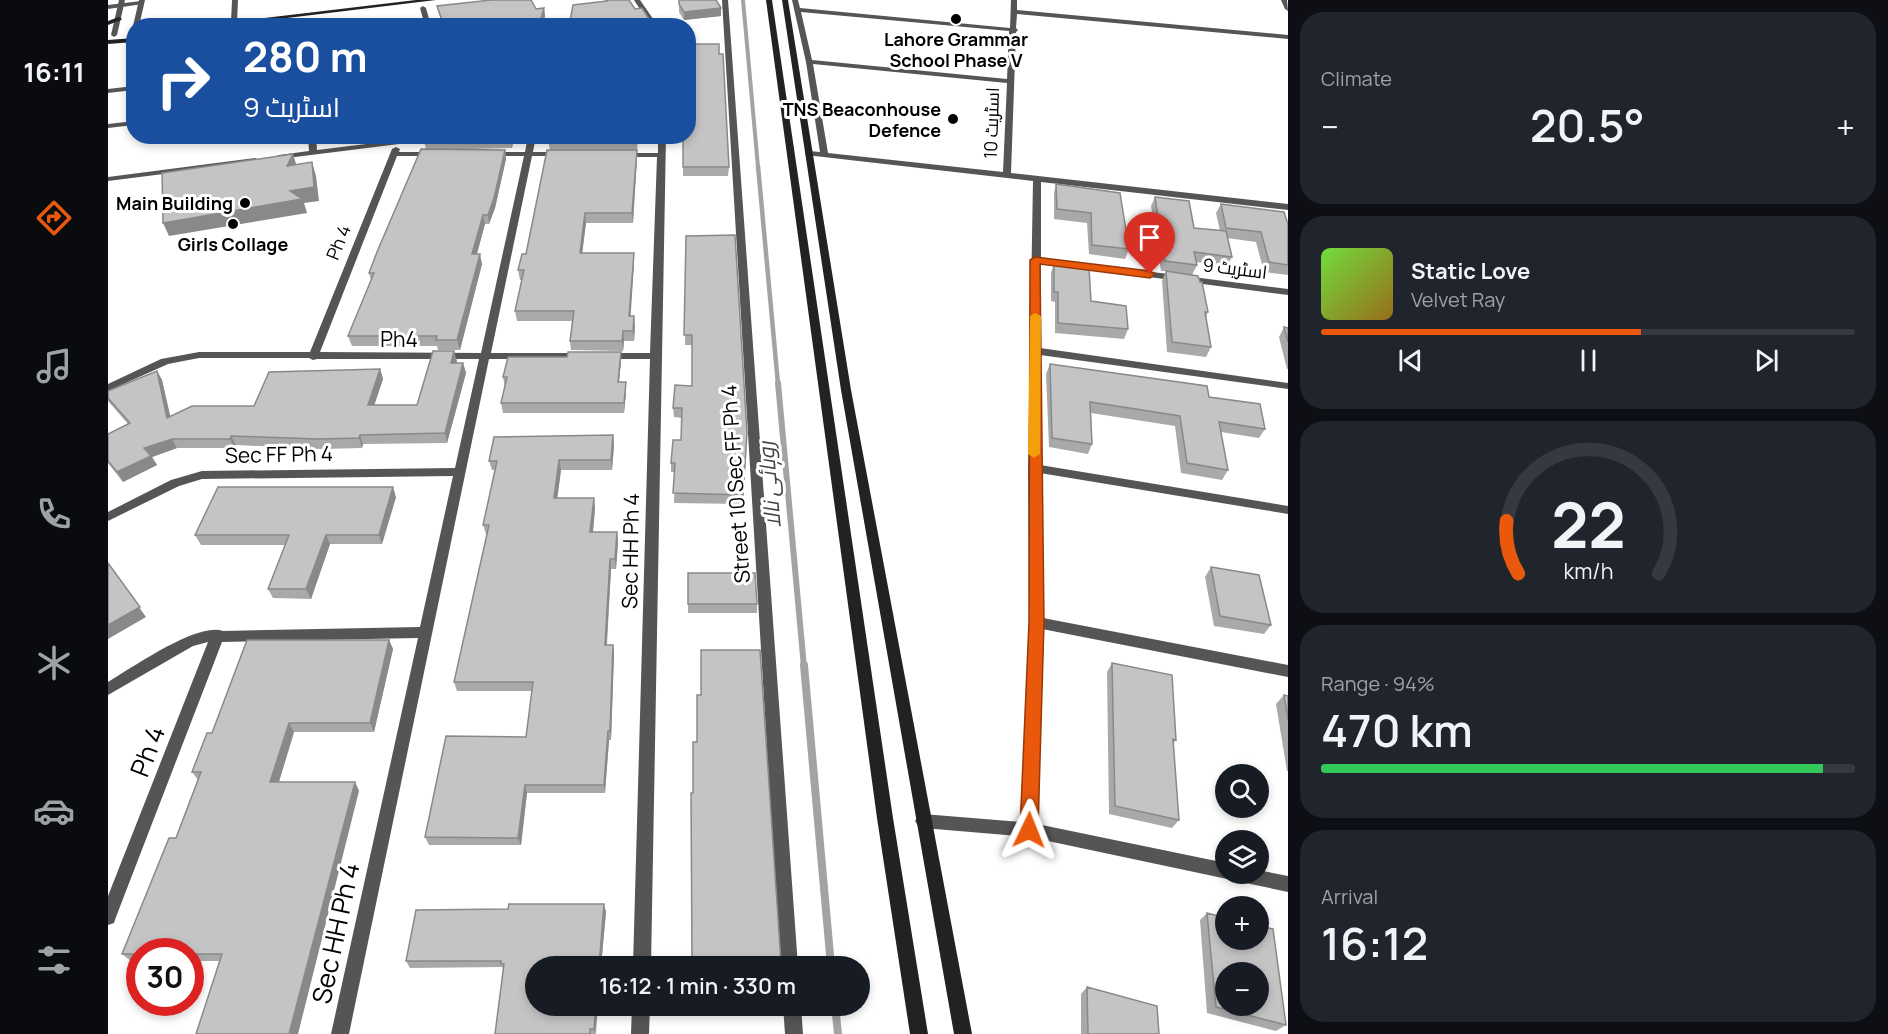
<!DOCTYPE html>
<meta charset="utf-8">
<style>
:root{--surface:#171b24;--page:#20242c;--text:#f1f3f6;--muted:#9ea1a6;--line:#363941;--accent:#ea580c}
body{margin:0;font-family:Manrope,Cairo,sans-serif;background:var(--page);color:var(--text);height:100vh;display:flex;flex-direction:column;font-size:22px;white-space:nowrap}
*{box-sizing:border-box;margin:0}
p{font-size:20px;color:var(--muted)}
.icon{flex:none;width:33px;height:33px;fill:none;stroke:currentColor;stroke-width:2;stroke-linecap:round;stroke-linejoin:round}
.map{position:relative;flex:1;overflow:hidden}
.sheet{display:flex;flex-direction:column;gap:12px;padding:12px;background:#0d0f14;width:600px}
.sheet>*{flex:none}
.guide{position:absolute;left:18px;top:18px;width:570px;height:126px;border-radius:24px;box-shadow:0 3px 9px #0003;background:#1a4fa0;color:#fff;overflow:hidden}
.tools{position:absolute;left:1107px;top:764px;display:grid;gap:12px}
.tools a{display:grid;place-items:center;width:54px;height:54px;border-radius:50%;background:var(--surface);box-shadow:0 3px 9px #0003;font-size:30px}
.speed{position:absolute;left:18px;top:938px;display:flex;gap:12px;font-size:30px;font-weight:700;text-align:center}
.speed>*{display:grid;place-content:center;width:78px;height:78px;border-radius:50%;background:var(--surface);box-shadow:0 3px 9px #0003;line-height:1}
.speed .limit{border:9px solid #d22;background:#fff;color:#111}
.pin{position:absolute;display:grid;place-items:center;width:51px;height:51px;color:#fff;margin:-62px -26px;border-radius:50% 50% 50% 0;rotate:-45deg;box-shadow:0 0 6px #0007}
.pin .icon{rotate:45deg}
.me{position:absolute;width:66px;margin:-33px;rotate:2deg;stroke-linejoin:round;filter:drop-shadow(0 0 4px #0008)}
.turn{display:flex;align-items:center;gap:21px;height:126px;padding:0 18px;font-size:27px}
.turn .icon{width:78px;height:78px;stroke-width:2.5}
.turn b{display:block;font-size:42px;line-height:51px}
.big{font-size:45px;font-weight:600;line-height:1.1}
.sheet .widget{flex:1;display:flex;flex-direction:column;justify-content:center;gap:9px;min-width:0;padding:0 21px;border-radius:24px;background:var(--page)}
.sheet .dial{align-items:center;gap:0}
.dial svg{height:156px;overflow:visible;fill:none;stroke:var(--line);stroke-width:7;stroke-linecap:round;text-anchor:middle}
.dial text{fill:var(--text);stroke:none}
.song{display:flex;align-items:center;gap:18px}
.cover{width:72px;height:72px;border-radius:9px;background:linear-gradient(135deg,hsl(100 70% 55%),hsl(40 70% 35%))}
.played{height:6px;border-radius:3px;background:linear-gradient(90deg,var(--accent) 60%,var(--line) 60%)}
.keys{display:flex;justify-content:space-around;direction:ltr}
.heat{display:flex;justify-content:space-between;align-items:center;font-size:33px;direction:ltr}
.charge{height:9px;border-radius:4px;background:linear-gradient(90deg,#34c759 94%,var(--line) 0)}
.trip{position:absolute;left:417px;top:956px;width:345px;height:60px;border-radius:30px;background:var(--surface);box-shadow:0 3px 9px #0003;font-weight:600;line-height:60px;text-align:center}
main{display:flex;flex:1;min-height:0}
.tab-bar{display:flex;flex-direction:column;width:108px;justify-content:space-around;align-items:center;background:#090b0e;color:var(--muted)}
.tab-bar .icon{width:42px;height:42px}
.tab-bar .active{color:var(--accent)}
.tab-bar b{font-size:27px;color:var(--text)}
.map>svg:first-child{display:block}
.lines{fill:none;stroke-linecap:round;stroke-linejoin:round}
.stream-far3{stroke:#a3a3a3;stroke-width:4}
.stream-far2{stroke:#a3a3a3;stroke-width:4.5}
.stream-far1{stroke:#a3a3a3;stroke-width:6}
.stream{stroke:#a3a3a3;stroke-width:8}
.minor{fill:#555;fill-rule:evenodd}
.tertiary{fill:#555;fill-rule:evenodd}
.secondary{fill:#222;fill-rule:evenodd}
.wall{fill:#a9a9a9}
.shaded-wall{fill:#898989}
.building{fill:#c4c4c4;stroke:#898989;stroke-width:1.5;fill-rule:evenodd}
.route{fill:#ea580c;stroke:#983908;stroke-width:1.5}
.slow{fill:#f59e0b}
.poi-dot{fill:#000;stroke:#fff;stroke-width:2}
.labels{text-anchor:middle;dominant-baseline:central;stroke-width:6;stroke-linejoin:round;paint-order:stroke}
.far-poi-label{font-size:18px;font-weight:bold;fill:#000;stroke:#fff}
.far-street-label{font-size:18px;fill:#000;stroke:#fff}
.street-label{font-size:21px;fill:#000;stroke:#fff}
.water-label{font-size:22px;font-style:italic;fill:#444;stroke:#fff}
.near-street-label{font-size:26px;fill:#000;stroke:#fff}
</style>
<main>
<nav class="tab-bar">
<b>16:11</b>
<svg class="icon active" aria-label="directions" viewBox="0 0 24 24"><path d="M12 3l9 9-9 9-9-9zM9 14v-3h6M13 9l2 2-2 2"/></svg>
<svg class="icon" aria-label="music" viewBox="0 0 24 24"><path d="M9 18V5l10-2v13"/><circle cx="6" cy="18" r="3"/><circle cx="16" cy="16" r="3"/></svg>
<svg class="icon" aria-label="phone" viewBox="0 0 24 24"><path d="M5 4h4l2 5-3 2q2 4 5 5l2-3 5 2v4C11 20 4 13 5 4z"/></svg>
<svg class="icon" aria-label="climate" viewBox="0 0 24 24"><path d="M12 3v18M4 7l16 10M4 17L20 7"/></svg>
<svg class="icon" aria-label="car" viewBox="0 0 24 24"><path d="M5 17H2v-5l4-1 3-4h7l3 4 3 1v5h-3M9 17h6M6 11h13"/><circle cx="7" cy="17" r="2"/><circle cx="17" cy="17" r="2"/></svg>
<svg class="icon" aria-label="filters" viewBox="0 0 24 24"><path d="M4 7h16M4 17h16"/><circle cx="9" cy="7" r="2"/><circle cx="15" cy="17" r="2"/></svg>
</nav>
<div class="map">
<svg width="1180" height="1034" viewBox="0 0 1180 1034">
<rect width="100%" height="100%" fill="#fff"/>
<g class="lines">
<path class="stream-far3" d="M635 0 650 167"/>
<path class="stream-far2" d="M650 166 670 384"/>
<path class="stream-far1" d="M670 383 696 667"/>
<path class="stream" d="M696 665 723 966
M727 1005 730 1034"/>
<path class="minor" d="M124 0H130L129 22 126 24 123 22Z
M526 0H532L550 26H543Z
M614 0H620L690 966H672Z
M684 0H690L692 8 902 28 903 0H909V10L1180 35V39L909 14 908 28 910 30 908 32 903 173 1180 204V210L933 182V258L1180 289V295L933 263 932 348 1180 383V389L932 355V465L1180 506V514L932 473 935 618 1180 665V677L934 629 929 824 1118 863V873H1150V870L1180 876V892L921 837 815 828 810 826 807 821 810 816 815 814 914 822 921 622 920 468 925 181 698 155 697 153 701 151 712 152 698 62ZM693 12 901 31 899 79 704 60ZM705 64 899 83 895 172 720 153Z
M1173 0H1179L1180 11 1177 9Z
M33 1 35 4 0 9V5Z
M315 6 318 8 323 26H317L312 8Z
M26 86V90L0 93V89Z
M26 121V125L0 128V124Z
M200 136H208L209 150 291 140 295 142 291 144 171 159 167 157 171 155 201 151Z
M420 136H428L425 152H453L457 154 453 156H424L383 353H476L481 356 476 359H381L241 1034H223L310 638 114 642 8 917 6 923 0 925V896L100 642 85 646 0 695V682C24 668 89 622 115 631L312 627 345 476 94 479 71 486 0 521V512L63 480 94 471 347 468 371 359H209L205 360 201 358H91L60 364 0 391V384L53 359 91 352H202L284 149 288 147 292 149 291 152H327L331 154 327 156H289L212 352 373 353 416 156H383L379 154 383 152H417Z
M550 136H558L543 966H525L542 359H499L494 356 499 353H542L549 157H512L508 155 512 153H550Z
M147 158 151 160 150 162 0 181V177Z
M524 1005H542L541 1034H523Z
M675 1005H693L695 1034H677Z"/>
<path class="tertiary" d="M11 0H17L9 35 6 37 3 35Z
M31 0H37L31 26H26V27L25 26Z"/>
<path class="secondary" d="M308 0H328L114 26H89Z
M658 0H664L785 818 820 1034H802L769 818Z
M674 0H680L743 390 864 1034H846L733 390Z
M11 17 14 19 13 20 0 25V21Z
M26 38V42L0 44V40Z"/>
</g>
<path class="wall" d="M571 0 613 8V16L576 20 571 12Z
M329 6 428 9 436 8 437 16 434 26H335L331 14Z
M318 136H406L404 148 328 150H397L398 159 387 208 381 224H377L369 254 374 264 352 350H330L329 346H244L240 336 263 280 261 273 318 149 316 141Z
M441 136H530L525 223H478L474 253H526V263L522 316 527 326 526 341H516L515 351 463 350 462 341 464 321H409L407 311 414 280H412L410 270 418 254 442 150 440 141Z
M575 136 621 167 620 176H575Z
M948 184 1012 193 1021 249 1017 259 981 254 979 223 946 219V193Z
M1047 197 1086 228 1112 231 1108 213 1113 204 1180 224V275L1156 272 1148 242 1119 238 1124 257 1119 266 1088 262 1089 265 1084 275 1092 282 1100 312 1098 317 1103 347 1098 357 1059 352 1054 281 1058 271H1053L1043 206Z
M578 236 639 433 635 504 566 503 567 472H563V463L573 440 574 418 566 417 565 408 584 386V345H577Z
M946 263 983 301 1020 329 1016 339 947 333V302L943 301V273Z
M1176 327 1180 328V369H1179L1171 337Z
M349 361 348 363H355L358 373 339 443 255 444 254 448 214 449 128 445 126 448H69L44 457 49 465 15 482 0 463V434L20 424 0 401V391L49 371 54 380 62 417 146 406 272 369 275 379 266 405H309Z
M513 361 511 382H518V392L516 413H395L393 403 397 387 395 377Z
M942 364 1101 397 1157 429 1151 438 1113 432 1120 470 1114 480 1073 473 1067 426 983 413 984 444 980 454 941 447 938 374Z
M505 435 506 445 504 470H453L449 498H486L487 508 485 532H509L510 542 508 569H503L499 645H505L506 654 503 740H501L497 793H419L413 845H321L317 837 418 737 424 691H349L346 682 379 534H378L375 525 387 470H384L381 461Z
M288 497 274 544H222L203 599 165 598 160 589 177 545H93L87 535Z
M1103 567 1163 625 1156 634 1106 626 1097 577Z
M580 573 649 604V613H580Z
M281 640 285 649 266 732H186L171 782H247L251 791 111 961H82V951H32V961H23L14 954 68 838 90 780 84 772 104 733Z
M1004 663 1068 740 1065 744 1071 820 1064 828 1001 814 999 672Z
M1176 695 1180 696V771H1179L1168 704Z
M583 793H585L673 962 672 966H584Z
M498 912 493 966H428V1005H490L488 1034H387L395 969 394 967 302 968 298 961Z
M1099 913 1178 1025 1168 1031 1099 1013 1092 920Z
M979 987 1051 1034H973V994Z"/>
<path class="shaded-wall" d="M436 8 437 16 434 26H431Z
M613 8V16L576 20V12Z
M403 136H406L404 148 403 139Z
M397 150 398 159 387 208 381 224 380 215Z
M529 150V159L525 223 524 213Z
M185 154 189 167 179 166Z
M204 162 208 176 211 201 196 203 199 213 61 236 55 223 182 191Z
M477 213 478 223 473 263 472 253Z
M375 215 377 224 366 264 364 254Z
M526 253V263L522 326 521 316Z
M372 254 374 264 352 350 349 340Z
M526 316 527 326 526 341 525 331Z
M515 331 516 341 515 351 514 341Z
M346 351 349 361 346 373 343 363Z
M513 352V361L510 392V382Z
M355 363 358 373 339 443 337 433Z
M272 369 275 379 263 415 260 405Z
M49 371 54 380 65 428 59 418Z
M518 382V392L516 413V403Z
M252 435 255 444 254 448 251 438Z
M505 435 506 445 504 470 503 460Z
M123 436 128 445 126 448 122 439Z
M64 439 69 448 44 457 49 465 15 482 9 472 36 448Z
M451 460 453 470 448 508 446 498Z
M285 487 288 497 274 544 271 535Z
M486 498 487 508 484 542 482 532Z
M509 532 510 542 508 569 507 559Z
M218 535 222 544 203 599 198 589Z
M502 559 503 569 498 654 497 645Z
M0 563 38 617 0 639Z
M281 640 285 649 266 732 262 723Z
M505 645 506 654 503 740 502 731Z
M181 723 186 732 168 791 162 782Z
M500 731 501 740 497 793 496 785Z
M247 782 251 791 190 1034H181Z
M417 785 419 793 413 845 410 838Z
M496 904 498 912 493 966H491Z
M488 1005H490L487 1034 486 1029Z"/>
<path class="building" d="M383 0H423L428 9 436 8 431 26H336L329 6Z
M498 0H521L527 9 534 8 541 19 545 20V26H461L465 5 499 1Z
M571 0H608L613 8 576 12 571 4Z
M580 44H611V54H615L621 167H575V136H580Z
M318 136H403V139L316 141Z
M441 136H529V142L440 141Z
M313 149 397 150 386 198 380 215H375L364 254H372L349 340H328L329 336H240L266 273H261L269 252Z
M439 150H529L524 213H477L472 253H526L521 316H526L525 331H515L514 341H462L466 311H407L416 270H410L414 254H418Z
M185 154 179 166 204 162 206 187 182 191 194 199 55 223 54 173Z
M948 184 1012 193 1021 249 984 245 983 213 949 209Z
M1047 197 1081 201 1086 228 1118 231 1124 257 1086 252 1089 265 1057 261Z
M1113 204 1176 212 1180 224V265L1161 262 1153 232 1118 228Z
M627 235 639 433 635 495 565 493 567 463H563L565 440H573L574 408H565L567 385 584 386V335H576L578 236Z
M946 263 981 268 983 301 1018 306 1020 329 950 323V292H946Z
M1058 271 1090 276 1092 282H1094L1100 312H1097L1103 347 1064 342Z
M1176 327 1180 328V342Z
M325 351H346L343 363H355L337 433 252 435 251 438 210 439 123 436 122 439H64L36 448 43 456 9 472 0 461V434L22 423 0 398V391L49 371 59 418 84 406H146L161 372 272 369 260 405H309Z
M460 352H513L510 382H518L516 403H393L399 377H395L400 357H459Z
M942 364 1099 386 1101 397 1152 404 1157 429 1111 422 1120 470 1079 463 1072 416 982 402 984 444 944 438Z
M505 435 503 460H451L446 498H486L482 532H509L507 559H502L497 645H505L502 731H500L496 785H417L410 838 317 837 338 736 418 737 425 682H346L381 525H375L389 461H381L386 437Z
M110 487H285L271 535H218L198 589H160L181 535H87Z
M0 563 32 607 0 625Z
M1103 567 1151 575 1163 625 1112 616Z
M580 573H647L649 604H580Z
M139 640H281L262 723H181L162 782H247L181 1034H88L114 954H82V951H32V954H14L61 838H68L93 772H84L99 733H104Z
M593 650H652L673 962 584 961 583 793H585V742H589V695H593Z
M1004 663 1064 675 1068 740 1065 739 1071 820 1007 806Z
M1176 695 1180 696V720Z
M401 904H496L491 966H428V1005H488L486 1029H482V1034H387L396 964H393V961H298L308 910 400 909Z
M1099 913 1118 918V939H1150V926L1165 929 1178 1025 1108 1007ZM1118 972H1150V1005H1118Z
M979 987 1049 1006 1051 1034H980Z"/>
<path class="route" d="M927 257 1042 271 1047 274 1042 278 932 264 936 622 930 830 927 836 921 839 915 836 912 830 921 622 922 260Z"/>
<path class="slow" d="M927 313 933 316 932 454 926 458 920 454 922 316Z"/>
<g class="poi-dot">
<circle cx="848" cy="19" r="6"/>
<circle cx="845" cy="119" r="6"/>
<circle cx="137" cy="203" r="6"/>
<circle cx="125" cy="224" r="6"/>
</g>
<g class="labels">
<g class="far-poi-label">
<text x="848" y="39">Lahore Grammar<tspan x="848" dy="21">School Phase V</tspan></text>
<text x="833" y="109" text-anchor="end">TNS Beaconhouse<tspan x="833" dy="21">Defence</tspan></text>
<text x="125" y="203" text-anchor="end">Main Building</text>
<text x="125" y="244">Girls Collage</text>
</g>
<g class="far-street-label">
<text transform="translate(883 123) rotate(-88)">اسٹریٹ 10</text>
<text transform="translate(230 242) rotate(-68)">Ph 4</text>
<text transform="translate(1127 268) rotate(7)">اسٹریٹ 9</text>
</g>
<g class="street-label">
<text x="291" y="339">Ph4</text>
<text transform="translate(171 454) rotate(-1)">Sec FF Ph 4</text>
<text transform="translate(627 484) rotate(-94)">Street 10 Sec FF Ph 4</text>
<text transform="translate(522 551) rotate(-89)">Sec HH Ph 4</text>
</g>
<g class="water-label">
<text transform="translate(661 485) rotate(-95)">روہائی نالا</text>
</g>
<g class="near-street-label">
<text transform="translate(39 751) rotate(-69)">Ph 4</text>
<text transform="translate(227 933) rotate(-78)">Sec HH Ph 4</text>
</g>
</g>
</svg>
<div class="tools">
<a><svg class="icon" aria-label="search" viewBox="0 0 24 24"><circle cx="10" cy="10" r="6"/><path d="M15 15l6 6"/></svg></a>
<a><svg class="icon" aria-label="layers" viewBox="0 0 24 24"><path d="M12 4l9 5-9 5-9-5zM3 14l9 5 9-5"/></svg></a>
<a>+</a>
<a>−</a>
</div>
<div class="speed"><div class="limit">30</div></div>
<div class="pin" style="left:1042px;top:274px;background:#d93025"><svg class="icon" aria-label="arrive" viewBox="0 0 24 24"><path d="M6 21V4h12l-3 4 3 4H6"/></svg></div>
<svg class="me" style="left:921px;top:830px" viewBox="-20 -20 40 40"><path d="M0-17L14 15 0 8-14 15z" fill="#ea580c" stroke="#fff" stroke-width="4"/></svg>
<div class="trip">16:12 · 1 min · 330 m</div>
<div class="guide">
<div class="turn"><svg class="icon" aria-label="right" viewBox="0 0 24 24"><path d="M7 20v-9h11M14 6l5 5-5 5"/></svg><div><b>280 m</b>اسٹریٹ 9</div></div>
</div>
</div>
<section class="sheet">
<div class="widget"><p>Climate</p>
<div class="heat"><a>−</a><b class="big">20.5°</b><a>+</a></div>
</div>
<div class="widget">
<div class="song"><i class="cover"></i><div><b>Static Love</b><p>Velvet Ray</p></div></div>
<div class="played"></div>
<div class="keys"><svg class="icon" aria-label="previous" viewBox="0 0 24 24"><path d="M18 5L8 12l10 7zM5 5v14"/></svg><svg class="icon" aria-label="pause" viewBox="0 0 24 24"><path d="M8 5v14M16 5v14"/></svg><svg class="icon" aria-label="next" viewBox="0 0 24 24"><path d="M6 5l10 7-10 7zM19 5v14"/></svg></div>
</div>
<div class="widget dial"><svg viewBox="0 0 100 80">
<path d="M14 69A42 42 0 1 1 86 69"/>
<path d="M14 69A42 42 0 0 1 8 42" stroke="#ea580c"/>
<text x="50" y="56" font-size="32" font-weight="700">22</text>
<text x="50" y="72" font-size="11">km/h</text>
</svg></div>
<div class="widget"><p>Range · 94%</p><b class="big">470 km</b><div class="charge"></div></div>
<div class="widget"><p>Arrival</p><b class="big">16:12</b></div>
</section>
</main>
